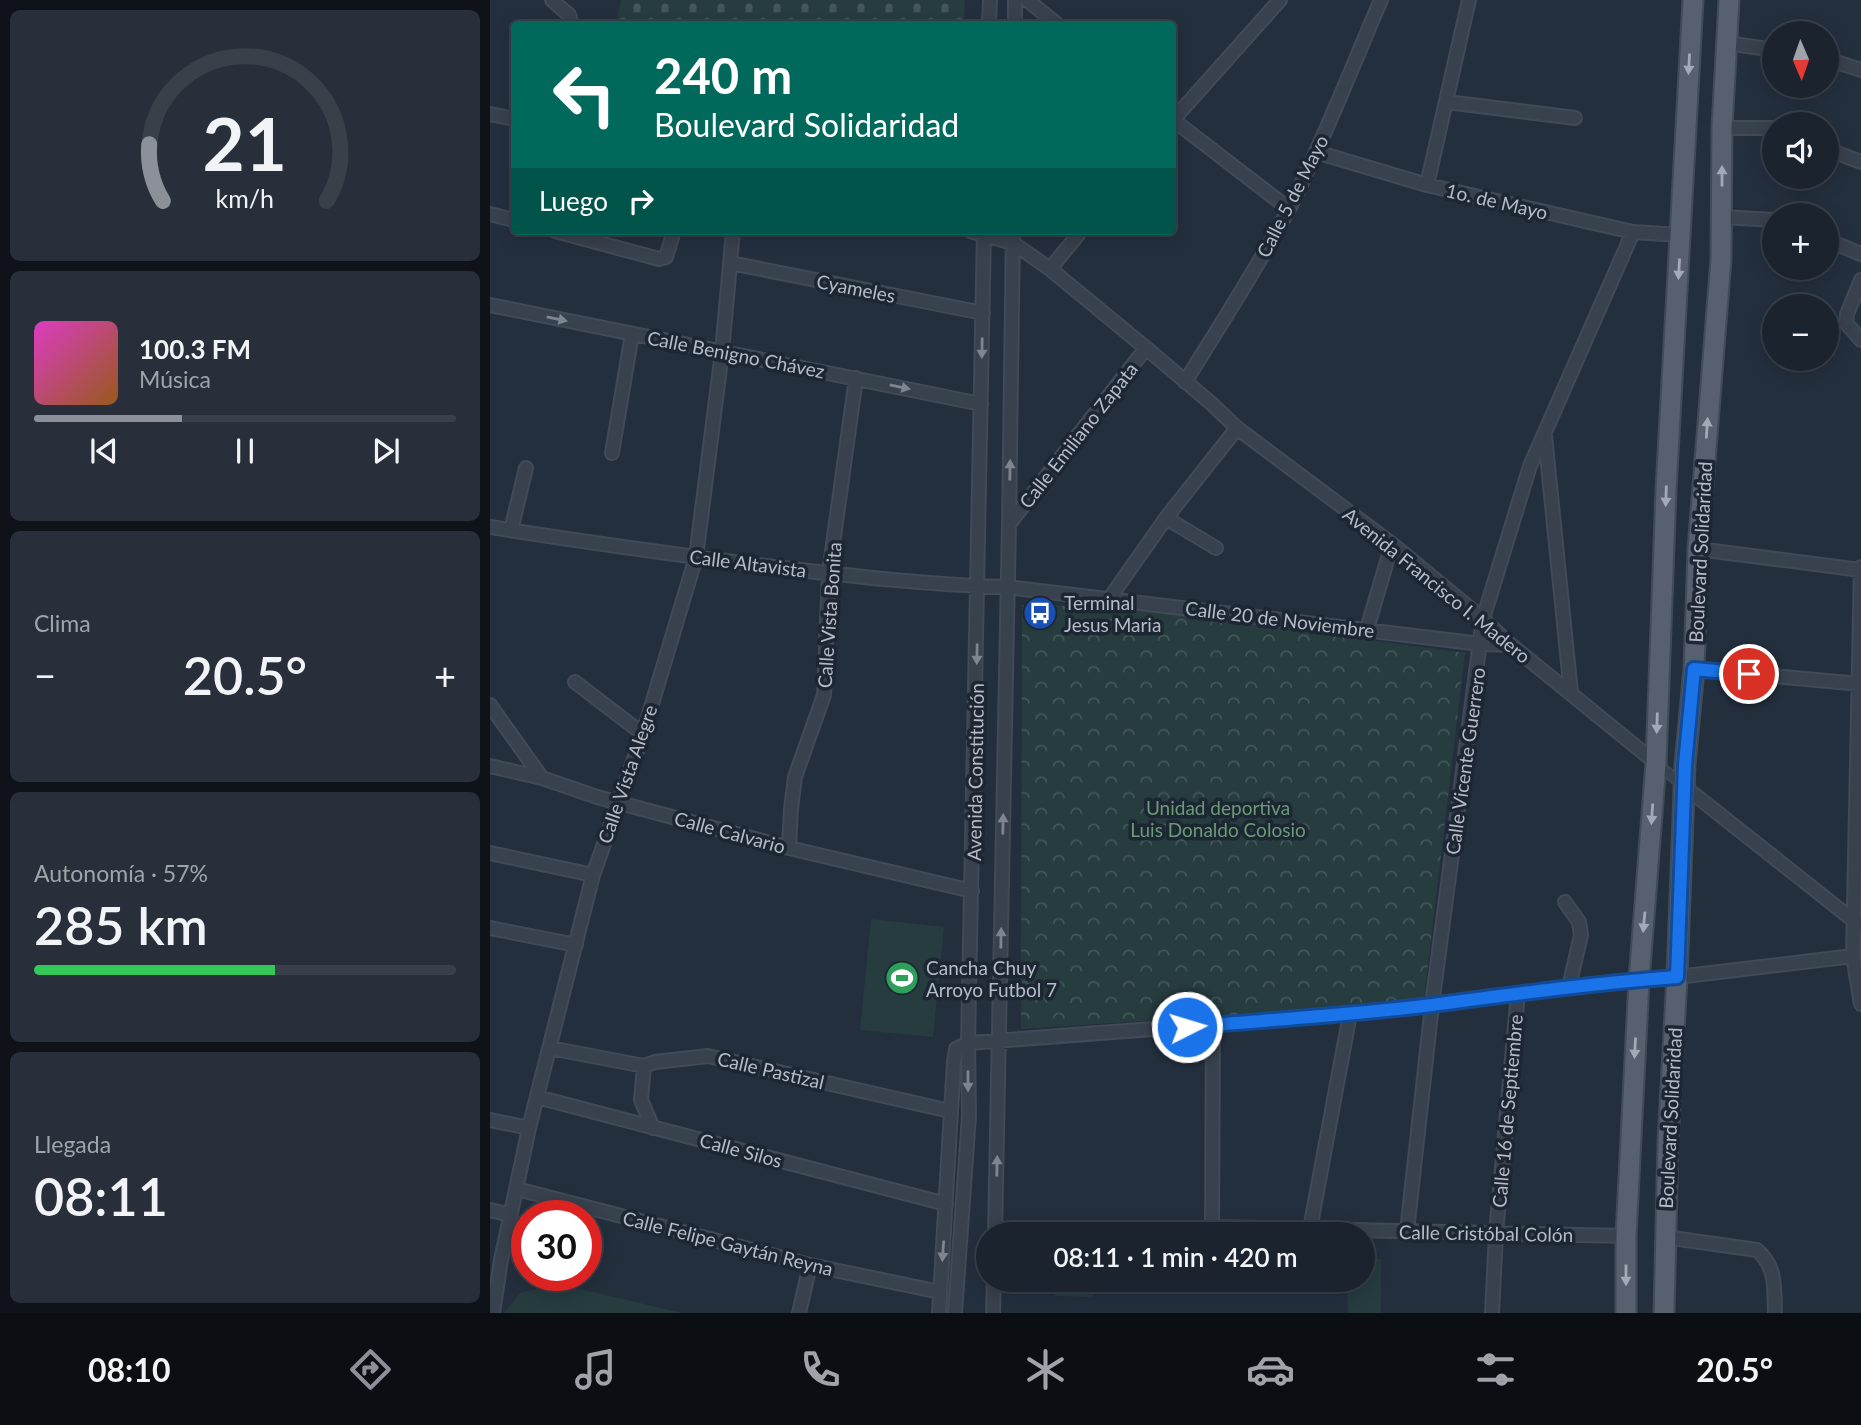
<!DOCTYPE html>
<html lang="es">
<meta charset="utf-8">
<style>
:root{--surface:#1b232e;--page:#282f3a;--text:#f1f3f6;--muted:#a0a4aa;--line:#39404a;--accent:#8c9099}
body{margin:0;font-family:Lato,sans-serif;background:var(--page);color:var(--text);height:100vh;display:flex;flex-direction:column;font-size:26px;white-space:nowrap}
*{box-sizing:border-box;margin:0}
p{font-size:23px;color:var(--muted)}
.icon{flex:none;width:38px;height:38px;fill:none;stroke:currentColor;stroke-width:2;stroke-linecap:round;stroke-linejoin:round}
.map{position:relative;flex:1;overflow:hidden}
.sheet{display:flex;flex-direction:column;gap:10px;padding:10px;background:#0f1319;width:490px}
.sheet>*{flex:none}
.guide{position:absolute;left:21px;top:21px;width:665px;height:214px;border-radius:7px;box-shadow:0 4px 18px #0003,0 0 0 2px var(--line);background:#00695c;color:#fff;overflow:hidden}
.needle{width:46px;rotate:178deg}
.buttons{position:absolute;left:1272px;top:21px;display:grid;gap:14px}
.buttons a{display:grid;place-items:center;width:77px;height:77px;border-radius:50%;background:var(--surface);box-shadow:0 4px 18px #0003,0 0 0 2px var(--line);font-size:35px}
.speed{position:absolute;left:21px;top:1200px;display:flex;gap:14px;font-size:35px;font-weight:700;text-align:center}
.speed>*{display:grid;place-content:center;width:91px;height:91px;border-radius:50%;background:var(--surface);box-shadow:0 4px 18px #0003,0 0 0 2px var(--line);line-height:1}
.speed .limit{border:10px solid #d22;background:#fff;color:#111}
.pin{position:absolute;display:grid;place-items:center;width:60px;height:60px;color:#fff;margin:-30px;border:4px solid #fff;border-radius:50%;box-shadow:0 2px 7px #0007}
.me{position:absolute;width:77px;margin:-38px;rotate:85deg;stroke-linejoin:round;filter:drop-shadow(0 0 5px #0008)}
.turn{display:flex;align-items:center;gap:24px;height:147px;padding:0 28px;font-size:32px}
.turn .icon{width:91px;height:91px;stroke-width:2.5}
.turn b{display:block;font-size:49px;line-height:60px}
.then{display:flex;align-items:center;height:66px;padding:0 28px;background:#0003;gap:14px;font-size:26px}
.big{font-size:52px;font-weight:600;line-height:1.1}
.sheet .card{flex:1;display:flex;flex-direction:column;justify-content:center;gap:10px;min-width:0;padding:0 24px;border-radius:10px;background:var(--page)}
.sheet .dial{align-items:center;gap:0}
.dial svg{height:182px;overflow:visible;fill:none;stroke:var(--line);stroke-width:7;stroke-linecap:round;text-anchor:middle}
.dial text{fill:var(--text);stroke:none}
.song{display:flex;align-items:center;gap:21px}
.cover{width:84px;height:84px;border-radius:10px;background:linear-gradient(135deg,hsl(310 70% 55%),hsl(30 70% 35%))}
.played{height:7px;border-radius:4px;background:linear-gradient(90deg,var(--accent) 35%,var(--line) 35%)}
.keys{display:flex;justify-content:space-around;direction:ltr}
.heat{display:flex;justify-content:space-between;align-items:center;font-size:38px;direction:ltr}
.charge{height:10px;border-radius:5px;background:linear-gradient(90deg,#34c759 57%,var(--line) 0)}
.trip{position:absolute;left:486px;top:1222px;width:399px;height:70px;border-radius:35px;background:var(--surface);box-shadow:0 4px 18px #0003,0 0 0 2px var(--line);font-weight:600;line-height:70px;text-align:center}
.dock{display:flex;height:112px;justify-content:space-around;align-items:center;background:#0b0e12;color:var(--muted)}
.dock .icon{width:49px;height:49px}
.dock .on{color:var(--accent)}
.dock b{font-size:32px;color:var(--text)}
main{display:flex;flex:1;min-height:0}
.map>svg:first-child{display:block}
.green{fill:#263c3f}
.forest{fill:url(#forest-crowns)}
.cemetery{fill:url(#cemetery-stones)}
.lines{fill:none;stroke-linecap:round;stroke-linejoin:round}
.pedestrian-casing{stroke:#414a57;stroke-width:12}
.minor-casing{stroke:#414a57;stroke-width:16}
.primary-casing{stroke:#414a57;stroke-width:23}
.pedestrian{stroke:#38414e;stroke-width:9}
.minor{stroke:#38414e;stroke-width:12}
.primary{stroke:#56606e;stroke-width:19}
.oneway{fill:#a1aab7}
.oneway2{fill:#7c8592}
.route-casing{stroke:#114b97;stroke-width:18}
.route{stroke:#1a73e8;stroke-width:12}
.labels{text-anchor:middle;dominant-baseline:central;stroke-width:7;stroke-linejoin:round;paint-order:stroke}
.street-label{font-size:19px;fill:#b4bcc9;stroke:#1d2633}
.poi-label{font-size:19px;fill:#b4bcc9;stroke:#1d2633;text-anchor:start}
.park-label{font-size:19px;fill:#6b9a76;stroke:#1d2633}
</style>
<main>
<section class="sheet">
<div class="card dial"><svg viewBox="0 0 100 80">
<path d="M14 69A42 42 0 1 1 86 69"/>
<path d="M14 69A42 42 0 0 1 8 44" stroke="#8c9099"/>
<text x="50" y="56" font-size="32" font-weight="700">21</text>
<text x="50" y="72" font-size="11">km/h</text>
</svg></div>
<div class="card">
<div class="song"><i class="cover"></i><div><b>100.3 FM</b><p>Música</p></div></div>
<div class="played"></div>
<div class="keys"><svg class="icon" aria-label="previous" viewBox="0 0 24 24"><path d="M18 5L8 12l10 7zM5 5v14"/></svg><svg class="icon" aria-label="pause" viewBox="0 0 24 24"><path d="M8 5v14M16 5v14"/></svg><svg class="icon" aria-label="next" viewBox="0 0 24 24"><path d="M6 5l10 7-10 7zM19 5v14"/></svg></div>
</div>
<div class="card"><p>Clima</p>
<div class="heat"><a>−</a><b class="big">20.5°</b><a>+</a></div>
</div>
<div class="card"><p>Autonomía · 57%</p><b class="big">285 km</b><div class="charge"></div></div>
<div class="card"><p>Llegada</p><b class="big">08:11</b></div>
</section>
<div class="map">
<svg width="1371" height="1313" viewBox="0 0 1371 1313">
<defs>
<pattern id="forest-crowns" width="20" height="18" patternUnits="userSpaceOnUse" patternTransform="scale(1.75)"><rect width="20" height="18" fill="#263c3f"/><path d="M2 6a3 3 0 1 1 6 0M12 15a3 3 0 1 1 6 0" fill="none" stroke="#435659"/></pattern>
<pattern id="cemetery-stones" width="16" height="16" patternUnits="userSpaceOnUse" patternTransform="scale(1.75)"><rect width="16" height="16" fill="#263c3f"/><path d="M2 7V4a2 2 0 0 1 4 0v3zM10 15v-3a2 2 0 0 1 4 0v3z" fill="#435659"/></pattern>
</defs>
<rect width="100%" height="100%" fill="#242f3e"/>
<path class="green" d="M381 919 454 927 443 1037 370 1030Z
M873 1259H891V1313H858L857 1279H873Z
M565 1279H603V1297L565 1296Z
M69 1284 192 1313H14L30 1293Z"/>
<path class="forest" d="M532 605 632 607 975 653 934 999 845 1008 531 1029Z"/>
<path class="cemetery" d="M131 0H475L474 24H126Z"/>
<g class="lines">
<defs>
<path id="pedestrian" d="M1167 764 1194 786"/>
<path id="minor" d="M62 0 79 15 82 24
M537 0 567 24
M499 24 500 0
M525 24V0
M1237 43 1284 50
M1337 59 1371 70
M957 102 1085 118
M0 114 24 119
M682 119 799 209
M682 121 790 0
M1232 128H1284
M1337 149 1371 162
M826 152 937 185 1143 232 1191 235
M937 185 979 0
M0 214 24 220
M1232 217 1284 220
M65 231 169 259 176 257 184 231
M480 231 523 243 560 269 656 348 722 404 747 428 902 544 993 619 1021 645 1166 763
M1337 240 1371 254
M240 263 493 313
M560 269 591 231
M1371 280 1357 314 1356 323 1371 340
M0 305 491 404
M695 382C731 324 768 267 800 207 834 140 861 69 891 0
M1055 436 1081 693
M122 453 142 334
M676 518 726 548
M520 523 656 348
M0 527C94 542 189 555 284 567 361 576 439 585 517 587L991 644 1021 645
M21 530 36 468
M1208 549 1371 570
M1371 567 1363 956 1371 1004
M619 599 676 518 747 428
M877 629 902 544
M1204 669 1371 684
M85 682 153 734
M0 705 52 778
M0 766 52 778 107 797 299 848 482 891
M1195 787 1368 924
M299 848 301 809 305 777 334 695 339 573 366 378
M0 853 103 875
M1075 902 1089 922 1091 935 1079 987
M0 928 86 945
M723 1025 722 1227 1136 1236
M60 1048 154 1066 165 1062 218 1056 460 1111
M154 1066 151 1100 163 1128
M47 1097 456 1204
M0 1120 39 1128
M27 1189 320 1265 450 1292
M0 1210 21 1215
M820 1229 860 1014
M917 1231 942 1005 993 619 1040 466 1143 232
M505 1234 519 523 523 231
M1175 1237 1267 1250C1287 1267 1284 1289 1285 1313
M3 1313 11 1260 39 1128 103 875 153 734 206 557 232 352 243 231
M309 1313 320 1265
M449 1313 464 1061 466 1049 478 1043 860 1014 1079 987 1187 977 1363 956
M465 1313 479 1116 478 1043 494 231
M503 1313 504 1279
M1002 1313 1006 1233 1028 993"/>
<path id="primary" d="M1136 1313V1236L1149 980 1166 763 1176 490 1203 0
M1174 1313 1178 1142 1187 977 1195 765 1204 669 1208 549 1231 259 1232 128 1239 0"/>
</defs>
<use href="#pedestrian" class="pedestrian-casing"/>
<use href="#minor" class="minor-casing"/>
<use href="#primary" class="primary-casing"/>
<use href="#pedestrian" class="pedestrian"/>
<use href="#minor" class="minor"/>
<use href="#primary" class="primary"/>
</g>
<defs><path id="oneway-solid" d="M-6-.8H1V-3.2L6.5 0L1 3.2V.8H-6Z" transform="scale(1.75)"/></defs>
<g class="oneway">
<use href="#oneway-solid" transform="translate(1199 64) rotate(93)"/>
<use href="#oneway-solid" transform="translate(1232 176) rotate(-90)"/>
<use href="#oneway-solid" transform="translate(1189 269) rotate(93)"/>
<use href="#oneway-solid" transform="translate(1217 428) rotate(-86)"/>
<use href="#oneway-solid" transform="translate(1176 496) rotate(92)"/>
<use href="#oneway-solid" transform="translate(1167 723) rotate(92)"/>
<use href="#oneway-solid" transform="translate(1162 814) rotate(94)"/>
<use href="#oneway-solid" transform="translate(1154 922) rotate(95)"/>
<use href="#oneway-solid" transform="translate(1145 1048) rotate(93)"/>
<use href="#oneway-solid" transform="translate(1136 1275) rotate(90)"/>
</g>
<g class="oneway2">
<use href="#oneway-solid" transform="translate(67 319) rotate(11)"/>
<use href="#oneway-solid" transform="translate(492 348) rotate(91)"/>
<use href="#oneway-solid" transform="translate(410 387) rotate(12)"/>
<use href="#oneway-solid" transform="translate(520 470) rotate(-89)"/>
<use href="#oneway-solid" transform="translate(487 654) rotate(91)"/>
<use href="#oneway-solid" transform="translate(513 824) rotate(-89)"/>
<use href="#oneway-solid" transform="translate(511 938) rotate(-89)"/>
<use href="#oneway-solid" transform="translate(478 1081) rotate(90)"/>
<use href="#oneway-solid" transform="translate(507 1166) rotate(-89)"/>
<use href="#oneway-solid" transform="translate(453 1251) rotate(94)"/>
</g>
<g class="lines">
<defs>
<path id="route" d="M697 1027C778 1020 861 1015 942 1005 1024 994 1105 983 1187 977L1195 765 1204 669 1259 674"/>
</defs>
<use href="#route" class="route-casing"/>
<use href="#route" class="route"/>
</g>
<defs>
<symbol id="bus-disc" viewBox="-11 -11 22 22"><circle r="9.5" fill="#1a4fb4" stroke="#1d2633"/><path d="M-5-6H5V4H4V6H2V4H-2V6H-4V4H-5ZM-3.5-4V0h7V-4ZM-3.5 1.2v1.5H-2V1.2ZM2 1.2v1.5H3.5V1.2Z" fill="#fff"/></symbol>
<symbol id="stadium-disc" viewBox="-11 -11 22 22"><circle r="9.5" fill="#2e9e5b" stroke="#1d2633"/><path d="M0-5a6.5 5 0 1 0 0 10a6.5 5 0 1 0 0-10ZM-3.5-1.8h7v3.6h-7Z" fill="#fff"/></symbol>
</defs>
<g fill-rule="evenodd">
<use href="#bus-disc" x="531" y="594" width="38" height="38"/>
<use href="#stadium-disc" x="393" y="959" width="38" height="38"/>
</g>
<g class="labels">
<g class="street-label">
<text transform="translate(802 196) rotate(-63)">Calle 5 de Mayo</text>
<text transform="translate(1007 201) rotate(13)">1o. de Mayo</text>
<text transform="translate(366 288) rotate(11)">Cyameles</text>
<text transform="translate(246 354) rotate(11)">Calle Benigno Chávez</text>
<text transform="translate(588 435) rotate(-52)">Calle Emiliano Zapata</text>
<text transform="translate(1210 552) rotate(-87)">Boulevard Solidaridad</text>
<text transform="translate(258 563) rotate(7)">Calle Altavista</text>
<text transform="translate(947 585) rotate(39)">Avenida Francisco I. Madero</text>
<text transform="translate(339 615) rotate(-86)">Calle Vista Bonita</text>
<text transform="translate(790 619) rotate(7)">Calle 20 de Noviembre</text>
<text transform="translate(975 761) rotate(-82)">Calle Vicente Guerrero</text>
<text transform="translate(485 772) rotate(-89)">Avenida Constitución</text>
<text transform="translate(137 774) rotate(-71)">Calle Vista Alegre</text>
<text transform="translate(240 832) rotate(15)">Calle Calvario</text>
<text transform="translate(281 1070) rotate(13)">Calle Pastizal</text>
<text transform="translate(1017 1111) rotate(-85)">Calle 16 de Septiembre</text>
<text transform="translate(1180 1118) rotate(-87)">Boulevard Solidaridad</text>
<text transform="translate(251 1150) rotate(15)">Calle Silos</text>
<text transform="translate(996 1233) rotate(1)">Calle Cristóbal Colón</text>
<text transform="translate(238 1243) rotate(14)">Calle Felipe Gaytán Reyna</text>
</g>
<g class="poi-label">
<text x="574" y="602">Terminal<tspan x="574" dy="22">Jesus Maria</tspan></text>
<text x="436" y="967">Cancha Chuy<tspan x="436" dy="22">Arroyo Futbol 7</tspan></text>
</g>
<g class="park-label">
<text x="728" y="807">Unidad deportiva<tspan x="728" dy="22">Luis Donaldo Colosio</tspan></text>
</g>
</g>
</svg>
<div class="buttons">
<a><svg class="needle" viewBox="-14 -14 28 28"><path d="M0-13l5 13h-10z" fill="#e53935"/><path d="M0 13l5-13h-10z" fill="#a0a4aa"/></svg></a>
<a><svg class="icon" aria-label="sound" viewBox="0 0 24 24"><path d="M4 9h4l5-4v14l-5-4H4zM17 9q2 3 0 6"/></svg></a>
<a>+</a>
<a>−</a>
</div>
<div class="speed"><div class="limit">30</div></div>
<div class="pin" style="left:1259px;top:674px;background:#d93025"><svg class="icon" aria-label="arrive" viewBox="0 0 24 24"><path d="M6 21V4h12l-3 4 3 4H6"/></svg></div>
<svg class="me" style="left:697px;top:1027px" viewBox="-20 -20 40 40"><circle r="17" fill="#1a73e8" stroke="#fff" stroke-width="3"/><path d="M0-11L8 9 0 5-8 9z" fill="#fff"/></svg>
<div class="trip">08:11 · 1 min · 420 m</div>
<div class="guide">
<div class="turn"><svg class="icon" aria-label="left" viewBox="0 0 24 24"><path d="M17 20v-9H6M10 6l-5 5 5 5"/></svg><div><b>240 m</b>Boulevard Solidaridad</div></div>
<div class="then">Luego<svg class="icon" aria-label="right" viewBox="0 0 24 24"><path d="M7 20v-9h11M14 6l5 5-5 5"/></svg></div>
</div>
</div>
</main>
<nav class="dock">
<b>08:10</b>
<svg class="icon on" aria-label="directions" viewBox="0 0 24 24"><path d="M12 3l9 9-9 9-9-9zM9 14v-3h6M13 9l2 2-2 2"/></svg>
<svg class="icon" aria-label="music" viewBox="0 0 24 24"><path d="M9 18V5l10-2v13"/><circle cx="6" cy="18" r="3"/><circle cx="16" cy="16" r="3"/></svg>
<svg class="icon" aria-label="phone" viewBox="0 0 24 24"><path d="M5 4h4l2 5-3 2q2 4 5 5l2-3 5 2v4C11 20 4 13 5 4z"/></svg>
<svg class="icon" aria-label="climate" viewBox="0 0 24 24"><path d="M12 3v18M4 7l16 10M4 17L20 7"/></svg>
<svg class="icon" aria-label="car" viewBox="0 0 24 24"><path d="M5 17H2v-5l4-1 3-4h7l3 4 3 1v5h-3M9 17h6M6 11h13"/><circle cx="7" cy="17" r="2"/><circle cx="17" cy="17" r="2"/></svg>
<svg class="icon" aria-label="filters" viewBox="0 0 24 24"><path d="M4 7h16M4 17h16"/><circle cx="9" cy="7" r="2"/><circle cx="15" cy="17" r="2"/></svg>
<b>20.5°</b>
</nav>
